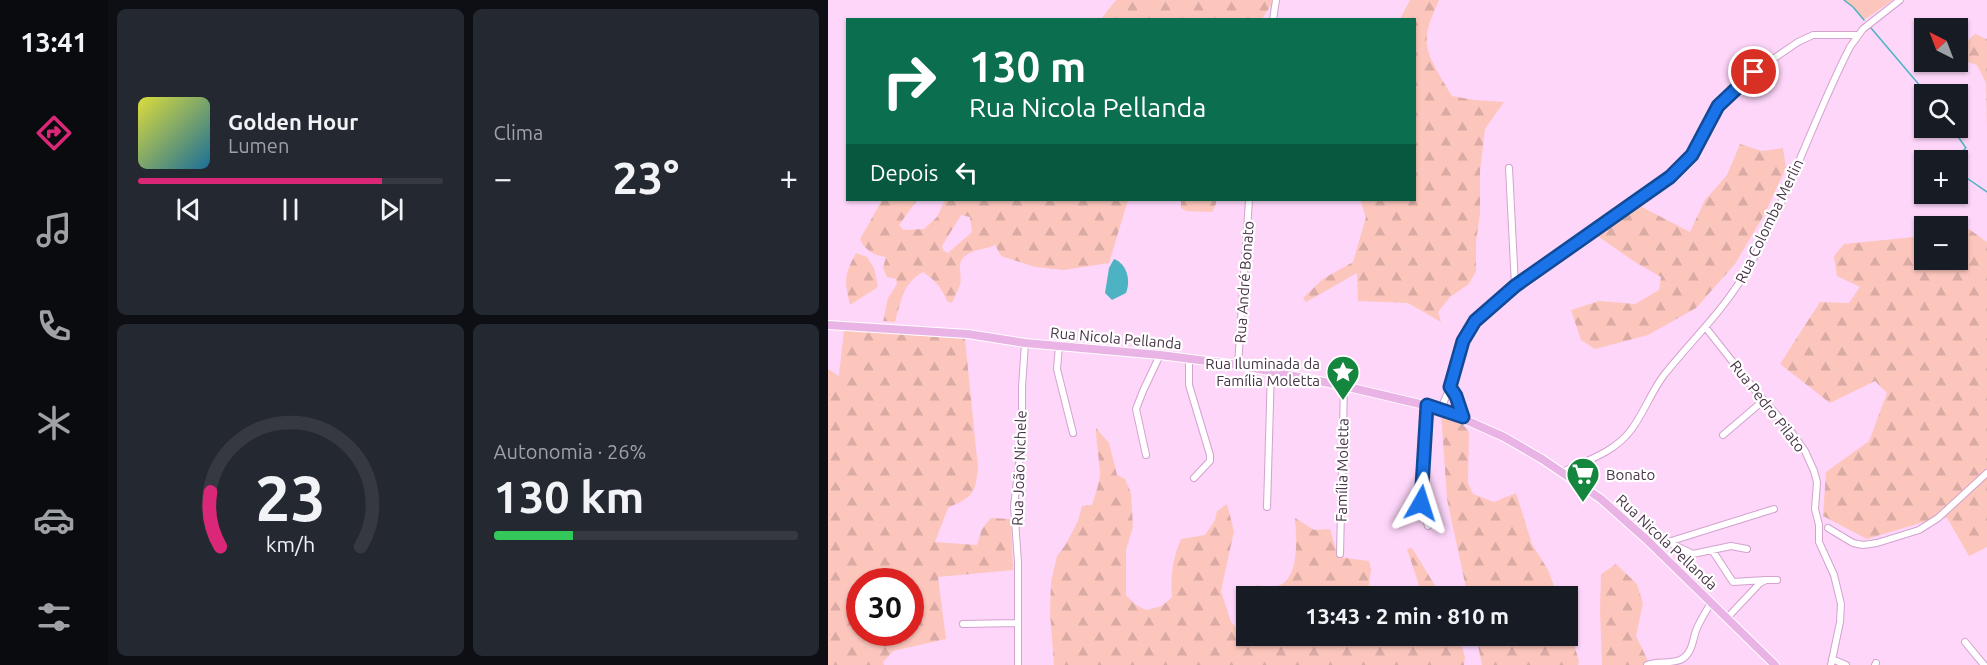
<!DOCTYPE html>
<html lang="pt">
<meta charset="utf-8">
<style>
:root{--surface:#171b24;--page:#242831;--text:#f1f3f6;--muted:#9ea1a6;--line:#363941;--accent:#db2777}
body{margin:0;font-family:Ubuntu,sans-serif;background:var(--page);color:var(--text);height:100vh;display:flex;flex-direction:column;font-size:22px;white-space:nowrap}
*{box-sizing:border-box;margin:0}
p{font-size:20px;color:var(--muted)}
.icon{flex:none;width:33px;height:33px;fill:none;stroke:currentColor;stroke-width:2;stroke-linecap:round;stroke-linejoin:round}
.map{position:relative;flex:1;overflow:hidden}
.drawer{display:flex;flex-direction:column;gap:9px;padding:9px;background:#0d0f14;width:720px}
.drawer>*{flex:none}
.top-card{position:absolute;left:18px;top:18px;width:570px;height:183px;border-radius:0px;box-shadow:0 2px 4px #0004;background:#0b6e4f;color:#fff;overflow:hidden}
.needle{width:39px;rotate:318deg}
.controls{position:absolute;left:1086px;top:18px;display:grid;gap:12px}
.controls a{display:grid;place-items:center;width:54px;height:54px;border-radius:0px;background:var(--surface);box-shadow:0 2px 4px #0004;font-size:30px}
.speed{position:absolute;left:18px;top:568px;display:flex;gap:12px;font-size:30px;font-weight:700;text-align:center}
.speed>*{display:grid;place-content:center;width:78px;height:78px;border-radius:50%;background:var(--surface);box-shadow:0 2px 4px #0004;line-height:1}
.speed .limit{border:9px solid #d22;background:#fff;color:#111}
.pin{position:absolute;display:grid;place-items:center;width:51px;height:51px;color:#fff;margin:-26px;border:3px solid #fff;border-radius:50%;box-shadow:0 2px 6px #0007}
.me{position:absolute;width:66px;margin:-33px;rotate:6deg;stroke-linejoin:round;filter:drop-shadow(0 0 4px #0008)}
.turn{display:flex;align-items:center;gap:21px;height:126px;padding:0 24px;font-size:27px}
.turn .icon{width:78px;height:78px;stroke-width:2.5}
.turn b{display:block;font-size:42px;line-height:51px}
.then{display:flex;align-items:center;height:57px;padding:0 24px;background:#0003;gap:12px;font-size:22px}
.big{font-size:45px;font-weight:700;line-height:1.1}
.drawer .card{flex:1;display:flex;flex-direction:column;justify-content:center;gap:9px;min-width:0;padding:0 21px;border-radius:9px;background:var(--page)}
.drawer .dial{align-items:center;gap:0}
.dial svg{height:156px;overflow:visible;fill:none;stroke:var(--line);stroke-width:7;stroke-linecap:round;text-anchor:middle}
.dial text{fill:var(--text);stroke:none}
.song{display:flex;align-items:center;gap:18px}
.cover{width:72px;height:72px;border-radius:9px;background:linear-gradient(135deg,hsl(60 70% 55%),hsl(200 70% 35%))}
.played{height:6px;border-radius:3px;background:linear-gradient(90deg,var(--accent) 80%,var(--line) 80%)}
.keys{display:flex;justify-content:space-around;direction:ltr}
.heat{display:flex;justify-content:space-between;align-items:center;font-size:33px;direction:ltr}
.charge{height:9px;border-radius:4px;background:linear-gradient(90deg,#34c759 26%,var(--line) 0)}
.drawer .tiles{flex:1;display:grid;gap:9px;grid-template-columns:repeat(2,1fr)}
.trip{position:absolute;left:408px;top:586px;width:342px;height:60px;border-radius:0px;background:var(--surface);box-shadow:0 2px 4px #0004;font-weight:700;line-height:60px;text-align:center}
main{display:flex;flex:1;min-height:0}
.tab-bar{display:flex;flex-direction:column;width:108px;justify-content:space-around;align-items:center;background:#090b0e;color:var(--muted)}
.tab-bar .icon{width:42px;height:42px}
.tab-bar .selected{color:var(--accent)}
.tab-bar b{font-size:27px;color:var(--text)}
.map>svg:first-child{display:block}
.green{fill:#fdc6bd}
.forest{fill:url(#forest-firs);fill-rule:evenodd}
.water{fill:#4db3c3}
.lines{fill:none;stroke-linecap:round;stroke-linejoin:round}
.stream{stroke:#4db3c3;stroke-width:1.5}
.minor-casing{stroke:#d3a2ce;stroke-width:8}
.major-casing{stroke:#fff;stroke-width:10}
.minor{stroke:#fff;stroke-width:6}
.major{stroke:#e9b4e5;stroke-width:8}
.route-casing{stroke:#114b97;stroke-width:15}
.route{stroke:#1a73e8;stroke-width:10}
.labels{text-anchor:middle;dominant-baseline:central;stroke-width:4.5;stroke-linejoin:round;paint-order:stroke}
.street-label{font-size:15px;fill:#493548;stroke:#fff}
.poi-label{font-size:15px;fill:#493548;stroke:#fff;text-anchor:end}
</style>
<main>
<nav class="tab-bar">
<b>13:41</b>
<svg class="icon selected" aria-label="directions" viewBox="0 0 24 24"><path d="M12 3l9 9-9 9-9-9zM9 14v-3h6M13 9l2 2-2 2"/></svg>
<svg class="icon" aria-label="music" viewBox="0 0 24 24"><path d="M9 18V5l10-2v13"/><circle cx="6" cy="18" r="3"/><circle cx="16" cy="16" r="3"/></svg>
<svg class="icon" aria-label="phone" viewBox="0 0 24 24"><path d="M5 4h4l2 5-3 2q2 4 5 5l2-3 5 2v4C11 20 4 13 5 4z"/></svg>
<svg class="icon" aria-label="climate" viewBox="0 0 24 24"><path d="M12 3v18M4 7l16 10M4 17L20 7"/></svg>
<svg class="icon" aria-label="car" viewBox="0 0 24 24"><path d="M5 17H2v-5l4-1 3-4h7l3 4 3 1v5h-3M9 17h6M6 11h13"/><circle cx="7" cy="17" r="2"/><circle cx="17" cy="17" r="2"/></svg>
<svg class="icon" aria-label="filters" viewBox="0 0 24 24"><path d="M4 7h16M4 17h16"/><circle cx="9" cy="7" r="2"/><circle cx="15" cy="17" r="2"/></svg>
</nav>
<section class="drawer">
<div class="tiles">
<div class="card">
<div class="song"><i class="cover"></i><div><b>Golden Hour</b><p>Lumen</p></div></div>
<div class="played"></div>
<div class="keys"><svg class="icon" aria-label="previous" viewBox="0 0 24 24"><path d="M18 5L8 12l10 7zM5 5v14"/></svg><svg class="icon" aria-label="pause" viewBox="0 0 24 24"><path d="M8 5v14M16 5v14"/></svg><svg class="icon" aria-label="next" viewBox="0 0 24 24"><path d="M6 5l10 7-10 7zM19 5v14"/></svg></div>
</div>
<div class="card"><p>Clima</p>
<div class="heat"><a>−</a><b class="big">23°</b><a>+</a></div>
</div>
<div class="card dial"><svg viewBox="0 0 100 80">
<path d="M14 69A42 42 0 1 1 86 69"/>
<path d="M14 69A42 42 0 0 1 9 41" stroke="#db2777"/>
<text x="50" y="56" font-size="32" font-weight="700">23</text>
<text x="50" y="72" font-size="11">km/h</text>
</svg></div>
<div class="card"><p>Autonomia · 26%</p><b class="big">130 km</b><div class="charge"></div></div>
</div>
</section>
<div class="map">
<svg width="1159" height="665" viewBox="0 0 1159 665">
<defs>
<pattern id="forest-firs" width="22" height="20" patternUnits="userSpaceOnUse" patternTransform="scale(1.5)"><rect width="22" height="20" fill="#fdc6bd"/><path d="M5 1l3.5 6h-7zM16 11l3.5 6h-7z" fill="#daaba4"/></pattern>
</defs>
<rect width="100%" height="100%" fill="#fed6fa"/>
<path class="green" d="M1016 0H1065L1036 20 1025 7Z"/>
<path class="forest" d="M288 0H444L443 5 434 19H273Z
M582 0H611C605 14 597 30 599 45 600 59 617 84 624 96L646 100 676 102 657 129 652 171V214L648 241V271L641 284 622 297 610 312 613 322 580 303 530 301 529 273 478 302 475 298 495 279 525 262 538 217 532 200H586V20L572 19Z
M1147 34 1159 39V134L1158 83 1149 65 1130 59V50Z
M912 144 934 151 955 148 958 168 936 215 907 264 868 308 820 335 767 349 753 340 743 310 771 301 807 304 831 290 833 277 807 262 768 235 812 206 862 232 877 200 899 175Z
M54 200H89L71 225 76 230 96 229 109 217 117 200H300L281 263 236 270 207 267 173 256 167 245C159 249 148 249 140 254 126 262 135 273 132 285 130 291 126 297 124 303L119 301C113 287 107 280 95 272 75 283 73 301 67 322L55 321 60 298 69 284 68 279 59 277 55 268 58 257C46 256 37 250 32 239ZM133 215 142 217 144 232 120 253 116 251 114 246Z
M353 200H388V204L384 212 358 211 353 208Z
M1141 229 1159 242V547L1141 556 1119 518 1099 521 1039 539 995 516 998 472 1041 441 1059 393 1047 381 1002 403 952 364 992 302 1021 303 1032 287 1009 276 1006 256 1016 244 1096 236V260H1130V231Z
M28 253 39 257 46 268 50 287 22 305C16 280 16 275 28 253Z
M16 330 137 339 150 468C147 495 145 496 120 508L107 542 149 545 154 529 163 518 183 519 185 570 110 577 118 639 65 651 55 662 56 665H0V369L11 376ZM32 582H82V633H32Z
M613 412 630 419 641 432 640 483 645 494 666 502 688 493 704 544 720 570 730 597H640L619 499Z
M268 428 281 443 289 475 297 479 303 493 305 527 298 550V595L308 605 318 610 334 606 344 597C342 577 345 557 353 539L377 535 387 520 389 511 399 504 406 531 393 591 403 622 418 638 427 636H570L579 643 587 644 593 636H631L637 657 636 665H226L222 612 223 582 229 556 238 544 250 521 254 506 264 505C267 494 272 483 272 472 271 457 268 443 268 428Z
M467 518 486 530 502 529 510 557 541 561 543 570 539 597H420L418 590 430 585C473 599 469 544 467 518Z
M584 548 614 597H595L579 549Z
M788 564 809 584 815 603 808 636 822 665H774L772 610 773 574Z
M740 625 751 661 750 665H654L648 636H740Z"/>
<path class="water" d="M286 259C299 264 303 280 298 293L284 300 277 293 281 268Z"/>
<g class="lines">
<path class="stream" d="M1016 0 1025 7 1036 20
M1043 28 1099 94
M1124 128 1138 148 1124 160
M1130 172 1159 192"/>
<defs>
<path id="minor" d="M445 20 448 0
M681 168 687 286
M878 328 927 390 962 430 977 451 986 471 989 482 987 509 991 525V542L1006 575 1013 604 1012 622 1003 665
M231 346 229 369 245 433
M361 359V385L382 455V461L366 478
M410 365 421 200
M622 387 628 397 635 417
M599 405 593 503 600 526
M613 409 622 387 635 341 647 321 687 286 842 177 864 155 890 106 926 72 970 42 985 35H1030
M895 435 936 400
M318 455 308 409 315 391 332 355
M734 472C758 461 787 452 803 430 816 413 823 392 836 375 863 341 894 312 916 275 958 205 984 121 1022 47L1035 29 1072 0
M439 507 443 370
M1000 528 1025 543 1035 545 1049 543 1091 530 1110 518 1159 473
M840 542 946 509
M825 545 840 542 865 554 903 546 919 549
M884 550 905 582 938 580
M512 554 516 386
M899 618 932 583 938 580H949
M135 624 190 623
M1137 642 1156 665
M1004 659 1018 665
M190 665V562L186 506 194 439V387L197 343
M819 665C829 661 841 664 852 660 865 654 864 640 869 628 873 619 878 611 883 603
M1047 665 1048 663"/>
<path id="major" d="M0 325 140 334 197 343 332 355 410 365 516 386 613 409 676 437 714 459 773 499 819 540 947 665"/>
</defs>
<use href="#minor" class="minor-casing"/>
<use href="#major" class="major-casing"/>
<use href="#minor" class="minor"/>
<use href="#major" class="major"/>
</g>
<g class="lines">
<defs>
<path id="route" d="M593 503 599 405 635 417 628 396 622 387 635 341 647 321 687 286 842 177 864 155 890 106 926 72"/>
</defs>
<use href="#route" class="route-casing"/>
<use href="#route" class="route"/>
</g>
<defs>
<symbol id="sight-pin" viewBox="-11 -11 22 30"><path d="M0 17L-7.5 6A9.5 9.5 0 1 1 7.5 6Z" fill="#15863d" stroke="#fff"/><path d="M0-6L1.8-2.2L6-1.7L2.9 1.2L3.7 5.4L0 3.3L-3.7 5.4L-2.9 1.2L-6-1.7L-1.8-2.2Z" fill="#fff"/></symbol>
<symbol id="supermarket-pin" viewBox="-11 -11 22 30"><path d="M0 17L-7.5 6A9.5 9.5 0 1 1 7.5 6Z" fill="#15863d" stroke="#fff"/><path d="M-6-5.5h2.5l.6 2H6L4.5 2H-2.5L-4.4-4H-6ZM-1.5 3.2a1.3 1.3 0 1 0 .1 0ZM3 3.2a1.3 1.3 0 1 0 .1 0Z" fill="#fff"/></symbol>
</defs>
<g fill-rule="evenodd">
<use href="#sight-pin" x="496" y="353" width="38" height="52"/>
<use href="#supermarket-pin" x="736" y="455" width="38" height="52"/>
</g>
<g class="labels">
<g class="street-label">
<text transform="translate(941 221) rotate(-64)">Rua Colomba Merlin</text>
<text transform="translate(416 282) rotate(-86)">Rua André Bonato</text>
<text transform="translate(288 338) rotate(5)">Rua Nicola Pellanda</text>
<text transform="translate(940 406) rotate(52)">Rua Pedro Pilato</text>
<text transform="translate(191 468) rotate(-88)">Rua João Nichele</text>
<text transform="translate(514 470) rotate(-89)">Família Moletta</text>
<text transform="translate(839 542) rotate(43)">Rua Nicola Pellanda</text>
</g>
<g class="poi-label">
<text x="492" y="363">Rua Iluminada da<tspan x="492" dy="17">Família Moletta</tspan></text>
<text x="778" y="474" text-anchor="start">Bonato</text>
</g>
</g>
</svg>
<div class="controls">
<a><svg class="needle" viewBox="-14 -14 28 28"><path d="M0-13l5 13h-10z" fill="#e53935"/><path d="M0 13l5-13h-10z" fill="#9ea1a6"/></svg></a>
<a><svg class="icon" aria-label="search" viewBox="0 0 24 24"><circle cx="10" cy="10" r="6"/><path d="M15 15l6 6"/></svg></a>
<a>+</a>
<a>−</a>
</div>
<div class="speed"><div class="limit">30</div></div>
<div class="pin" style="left:926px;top:72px;background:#d93025"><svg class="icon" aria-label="arrive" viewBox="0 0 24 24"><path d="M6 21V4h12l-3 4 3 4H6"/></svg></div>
<svg class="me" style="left:593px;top:503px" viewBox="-20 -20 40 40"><path d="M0-17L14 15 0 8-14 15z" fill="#1a73e8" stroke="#fff" stroke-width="4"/></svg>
<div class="trip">13:43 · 2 min · 810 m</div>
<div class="top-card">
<div class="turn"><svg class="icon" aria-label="right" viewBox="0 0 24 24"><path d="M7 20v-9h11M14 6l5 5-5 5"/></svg><div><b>130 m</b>Rua Nicola Pellanda</div></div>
<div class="then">Depois<svg class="icon" aria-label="left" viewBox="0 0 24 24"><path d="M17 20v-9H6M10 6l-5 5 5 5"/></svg></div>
</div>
</div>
</main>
